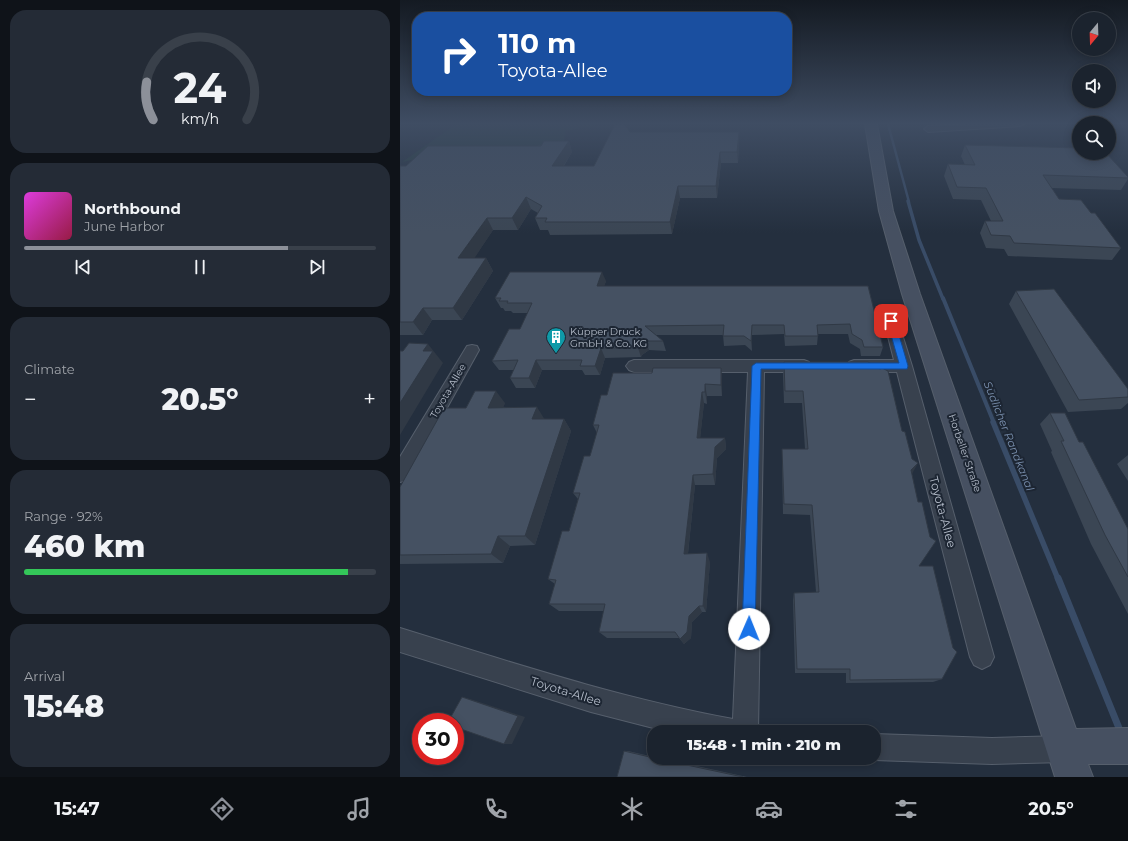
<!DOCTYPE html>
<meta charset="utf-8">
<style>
:root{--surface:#1b232e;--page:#242b36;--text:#f1f3f6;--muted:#a0a4aa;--line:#39404a;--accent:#8c9099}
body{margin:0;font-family:Montserrat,sans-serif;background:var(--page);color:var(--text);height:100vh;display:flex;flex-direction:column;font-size:15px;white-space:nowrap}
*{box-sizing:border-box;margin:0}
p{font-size:13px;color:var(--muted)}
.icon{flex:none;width:22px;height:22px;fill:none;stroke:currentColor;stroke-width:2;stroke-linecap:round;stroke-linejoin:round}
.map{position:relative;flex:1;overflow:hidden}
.panel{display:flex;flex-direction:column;gap:10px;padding:10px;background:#0f1319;width:400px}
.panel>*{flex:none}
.guide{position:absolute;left:12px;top:12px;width:380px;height:84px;border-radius:16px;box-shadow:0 2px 10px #0003,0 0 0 1px var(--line);background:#1a4fa0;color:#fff;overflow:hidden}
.needle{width:26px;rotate:199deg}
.tools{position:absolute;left:672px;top:12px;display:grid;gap:8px}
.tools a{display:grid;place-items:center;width:44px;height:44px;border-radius:50%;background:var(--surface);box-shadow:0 2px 10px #0003,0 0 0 1px var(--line);font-size:20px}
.speed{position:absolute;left:12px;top:713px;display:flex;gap:8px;font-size:20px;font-weight:700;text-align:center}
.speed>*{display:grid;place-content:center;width:52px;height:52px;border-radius:50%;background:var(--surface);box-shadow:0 2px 10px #0003,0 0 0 1px var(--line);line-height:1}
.speed .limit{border:6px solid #d22;background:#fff;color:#111}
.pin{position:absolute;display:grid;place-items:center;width:34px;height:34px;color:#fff;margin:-17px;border-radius:8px;box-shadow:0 2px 6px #0006}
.me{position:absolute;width:44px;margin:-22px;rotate:1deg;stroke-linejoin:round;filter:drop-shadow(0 0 3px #0008)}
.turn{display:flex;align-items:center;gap:14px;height:84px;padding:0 20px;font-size:18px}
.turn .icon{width:52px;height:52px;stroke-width:2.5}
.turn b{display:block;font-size:28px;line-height:34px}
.big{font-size:30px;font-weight:800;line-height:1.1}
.panel .tile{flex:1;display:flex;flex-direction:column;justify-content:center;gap:6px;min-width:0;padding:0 14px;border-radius:16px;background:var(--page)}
.panel .dial{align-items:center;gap:0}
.dial svg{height:104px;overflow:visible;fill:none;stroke:var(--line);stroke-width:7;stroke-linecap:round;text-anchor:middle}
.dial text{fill:var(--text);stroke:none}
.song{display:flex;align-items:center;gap:12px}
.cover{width:48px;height:48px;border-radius:6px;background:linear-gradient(135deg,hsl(300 70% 55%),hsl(340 70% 35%))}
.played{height:4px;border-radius:2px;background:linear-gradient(90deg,var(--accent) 75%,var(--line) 75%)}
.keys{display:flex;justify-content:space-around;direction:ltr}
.heat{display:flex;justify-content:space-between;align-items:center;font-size:22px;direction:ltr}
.charge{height:6px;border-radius:3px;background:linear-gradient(90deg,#34c759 92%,var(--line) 0)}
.trip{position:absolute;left:247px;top:725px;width:234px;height:40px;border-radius:16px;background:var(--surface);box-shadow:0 2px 10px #0003,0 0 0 1px var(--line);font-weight:800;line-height:40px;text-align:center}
.tabs{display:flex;height:64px;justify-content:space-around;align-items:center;background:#0b0e12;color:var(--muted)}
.tabs .icon{width:28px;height:28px}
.tabs .active{color:var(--accent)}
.tabs b{font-size:18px;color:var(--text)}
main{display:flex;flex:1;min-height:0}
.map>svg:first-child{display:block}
.green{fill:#263c3f}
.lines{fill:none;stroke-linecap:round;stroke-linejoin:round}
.stream-far4{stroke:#394c67;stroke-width:2.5}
.stream-far3{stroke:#394c67;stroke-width:3.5}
.stream-far2{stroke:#394c67;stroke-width:4}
.stream-far1{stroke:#394c67;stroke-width:5.5}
.stream{stroke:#394c67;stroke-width:7}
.street-casing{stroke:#565f6c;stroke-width:2}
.secondary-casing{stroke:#565f6c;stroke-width:2}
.street{fill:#38414e;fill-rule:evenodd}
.secondary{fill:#465061;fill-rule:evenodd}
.wall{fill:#3b4654}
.shaded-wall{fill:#303945}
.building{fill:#455162;stroke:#303945}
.route{fill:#1a73e8;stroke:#114b97}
.labels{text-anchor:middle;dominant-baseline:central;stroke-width:4;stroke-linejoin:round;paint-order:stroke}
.poi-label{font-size:10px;fill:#b4bcc9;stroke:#1d2633;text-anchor:start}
.street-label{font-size:10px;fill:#b4bcc9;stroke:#1d2633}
.water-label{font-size:11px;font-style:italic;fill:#7c92b1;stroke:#1d2633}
.near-street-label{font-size:12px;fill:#b4bcc9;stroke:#1d2633}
</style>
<main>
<section class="panel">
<div class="tile dial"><svg viewBox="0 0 100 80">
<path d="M14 69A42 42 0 1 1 86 69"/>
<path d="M14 69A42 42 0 0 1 9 40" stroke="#8c9099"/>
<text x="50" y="56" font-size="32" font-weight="700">24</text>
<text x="50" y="72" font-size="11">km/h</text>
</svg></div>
<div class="tile">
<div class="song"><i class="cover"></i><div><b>Northbound</b><p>June Harbor</p></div></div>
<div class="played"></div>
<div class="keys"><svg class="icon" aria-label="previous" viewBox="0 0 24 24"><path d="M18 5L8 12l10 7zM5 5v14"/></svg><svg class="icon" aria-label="pause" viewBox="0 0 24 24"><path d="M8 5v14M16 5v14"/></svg><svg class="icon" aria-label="next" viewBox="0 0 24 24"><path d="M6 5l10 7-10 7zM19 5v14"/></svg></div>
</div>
<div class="tile"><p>Climate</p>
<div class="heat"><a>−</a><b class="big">20.5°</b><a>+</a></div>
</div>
<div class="tile"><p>Range · 92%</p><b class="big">460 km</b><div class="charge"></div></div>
<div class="tile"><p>Arrival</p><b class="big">15:48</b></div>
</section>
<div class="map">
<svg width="728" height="777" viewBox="0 0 728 777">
<rect width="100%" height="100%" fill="#242f3e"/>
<path class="green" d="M59 124H198L166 131 162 152 37 155 2 162 55 125Z"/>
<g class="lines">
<path class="stream-far4" d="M488 124 509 202"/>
<path class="stream-far3" d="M508 201 519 240 543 299"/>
<path class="stream-far2" d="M543 298 594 423"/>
<path class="stream-far1" d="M593 422 658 579"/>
<path class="stream" d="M658 578 721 733"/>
<defs>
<path id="street" d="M568 124H624L620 126 528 132 524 129 528 126Z
M491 316 496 318 498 321 512 366 594 657 590 665 582 669 574 665 570 657 497 372H454L449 370 446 366 449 362 454 360H494L484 321 486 318Z
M72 345 77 346 79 350 7 480 0 482V457L67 346Z
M234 360H404L409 362 412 366 409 370 404 372H364L358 732H269L191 712 0 652V628C110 662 219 698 333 719L348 372H234L229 370 226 366 229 362Z
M474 734 592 738 665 736 674 740 678 749 674 758 665 762 592 764 474 760 469 758H474Z"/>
<path id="secondary" d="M465 124H477L493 211 520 294 676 729 728 728V764H688L693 777H655L502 294 479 211Z"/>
</defs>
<use href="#street" class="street-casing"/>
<use href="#secondary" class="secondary-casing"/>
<use href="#street" class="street"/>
<use href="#secondary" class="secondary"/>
</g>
<path class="wall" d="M230 132H339V143L338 163H321L317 198H280L272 234 150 235 148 230H140L135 218 138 213 131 209 118 230H93L74 258H86L93 271 62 320H32L23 335H0V166H6L169 141 172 152 164 166H194Z
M565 145 728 177V179L721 190 651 188 659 199 691 213 721 248 712 260 608 256 604 249 586 248 580 233 585 221H591L581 200 553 199 544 176 548 164 565 165 561 156Z
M206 281 204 286H468L483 347 480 356H461L460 349 450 343 448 334H418L417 345 385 346 384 334 352 335V351L345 345 324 346 323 335H256L263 341 266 351 249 350 242 355 241 357 205 358 200 375H185L182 370H142L135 388H116L110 378 114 370H99L92 361 120 329 128 313H113L111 311H105L103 308H101L95 298Z
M616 291 728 389V403L721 409 668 412 609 304Z
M384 362 512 474 519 566 542 679 533 682 446 683V673H395L393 600 394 593 416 592 410 515 383 514 382 460V449H405L402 403H384L383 375Z
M321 368 322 380V396H307V404L304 403 300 438H325L326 449 317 458 315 485H295L288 554 310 562 306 612H302L292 622 291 638 284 644 279 638H207L199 632 204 611H159L149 604 155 584 148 579 169 531 178 499 173 493 190 456 197 433 193 425 207 395 252 373Z
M105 403 103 407 145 419H164L171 431 135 545 110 546 103 563 0 564V487Z
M650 413 679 442 728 529V614L691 544 651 452 652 451 640 424Z
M728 455V481L717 464Z
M224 751H228L254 757V758H260L347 777H217Z"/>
<path class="shaded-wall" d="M339 132V143L338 163 337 152Z
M169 141 172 152 156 178 152 166Z
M320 152 321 163 317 198 316 186Z
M278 186 280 198 272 234 270 222Z
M126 197 131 209 118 230 112 218Z
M87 218 93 230 66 271 58 258Z
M86 258 93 271 62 320 53 308Z
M202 272 206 281 201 296 197 286Z
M23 308 32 320 23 335 13 322Z
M352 325V351L351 341Z
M246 341 249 350 242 355 241 357 238 348 239 345Z
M28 344 43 363 0 435V403L23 351Z
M201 348 205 358 200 375 195 366Z
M136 360 142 370 135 388 129 378Z
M321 368 322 380V396L321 385Z
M305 384 307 396V404L305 392Z
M96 391 105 403 98 420 88 408Z
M302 392 304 403 299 449 297 438Z
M137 407 145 420 132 419Z
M164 419 171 431 135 545 125 536Z
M325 438 326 449 317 458 315 485 313 474 315 447Z
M518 463 512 474 511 470Z
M293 475 295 485 287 562 284 554Z
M98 536 110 546 103 563 91 554Z
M307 553 310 562 306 612 303 606Z
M299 606 302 612 292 622 291 638 284 644 280 639 289 616Z
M62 697 70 699 125 717 112 744H104Z"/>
<path class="building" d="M215 124H224L230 132H339L337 152H320L316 186H278L270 222H145L147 218H135L142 206 126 197 112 218H87L58 258H86L53 308H23L13 322H0V166H6L28 146H141L144 141H169L152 166H194Z
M565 145 679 148V153H706L728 177V178L643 175 659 199 681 200 691 213H695L721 248 614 243 610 236 591 235 585 221H603L586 188 557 187 548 164 575 165Z
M110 272H202L197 286H468L483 347H464L462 340 452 334 450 324 417 325 418 336H385L384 325H352L351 341 344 336H323L324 325 245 326 263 341H246L239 345 238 348H201L195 366H180L182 360H136L129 378H110L118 360 92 361 109 329H120L132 303H107L108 301H99L101 298H95Z
M654 289 728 389V397L679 400 616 291Z
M9 343 28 344 23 351H33L0 403V351H3Z
M384 362H468L480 369 482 368 488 371 502 431 505 432 512 459 518 463 511 470 518 502H522L530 537 536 541 519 566H533L553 648 557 652 542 679 450 680V669H397L394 593 419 592 412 505 384 504 382 449H408L403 391H385Z
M253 368H321V385L305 384V392H302L297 438H325L315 447 313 474 293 475 284 554 307 553 303 606H299L289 616 287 632 280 639 275 632H199L205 604H149L156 580 148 579 162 531H169L180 493H173L184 456H190L199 425H193L201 395H207L213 373H252Z
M75 391H96L88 408 137 407 132 419H164L125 536H98L91 554 0 555V487L44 408H66Z
M650 413H665L679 442H683L728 529V577L705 535 661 441H664Z
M62 697 118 716 104 744 55 727V722H48Z
M224 751 254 758 343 777H217Z"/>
<linearGradient id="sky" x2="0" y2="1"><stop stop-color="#141a22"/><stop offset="0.53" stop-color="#3f4d63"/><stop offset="1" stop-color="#3f4d63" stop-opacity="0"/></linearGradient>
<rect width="728" height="233" fill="url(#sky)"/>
<path class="route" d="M488 319H491L495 321 508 366 507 369H361L355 629 354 633 349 635 344 633 342 629 352 366 356 363H499L487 321Z"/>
<defs>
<symbol id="building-pin" viewBox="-11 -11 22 30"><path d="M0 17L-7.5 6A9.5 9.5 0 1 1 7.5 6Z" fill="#0f9aa8" stroke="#1d2633"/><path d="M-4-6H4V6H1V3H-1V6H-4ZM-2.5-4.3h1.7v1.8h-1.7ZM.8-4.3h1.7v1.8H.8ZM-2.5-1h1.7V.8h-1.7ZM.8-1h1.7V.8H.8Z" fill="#fff"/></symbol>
</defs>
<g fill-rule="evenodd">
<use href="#building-pin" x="145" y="326" width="22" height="30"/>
</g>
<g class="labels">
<g class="poi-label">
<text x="170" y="331">Küpper Druck<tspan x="170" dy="12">GmbH &amp; Co. KG</tspan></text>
</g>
<g class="street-label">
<text transform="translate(48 391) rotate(-60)">Toyota-Allee</text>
<text transform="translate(565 453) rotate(71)">Horbeller Straße</text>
</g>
<g class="water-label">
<text transform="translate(609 436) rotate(68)">Südlicher Randkanal</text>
</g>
<g class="near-street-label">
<text transform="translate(543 512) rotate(75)">Toyota-Allee</text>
<text transform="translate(166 691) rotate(17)">Toyota-Allee</text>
</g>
</g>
</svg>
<div class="tools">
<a><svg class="needle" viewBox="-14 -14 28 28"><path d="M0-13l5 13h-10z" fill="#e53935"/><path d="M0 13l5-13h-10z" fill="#a0a4aa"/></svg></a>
<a><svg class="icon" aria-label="sound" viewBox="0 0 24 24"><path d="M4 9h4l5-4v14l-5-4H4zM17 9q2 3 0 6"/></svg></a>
<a><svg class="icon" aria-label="search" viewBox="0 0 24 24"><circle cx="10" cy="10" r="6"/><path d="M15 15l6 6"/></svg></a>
</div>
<div class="speed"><div class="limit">30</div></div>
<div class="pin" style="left:491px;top:321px;background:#d93025"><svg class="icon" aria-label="arrive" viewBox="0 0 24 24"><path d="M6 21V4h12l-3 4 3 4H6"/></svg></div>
<svg class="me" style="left:349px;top:629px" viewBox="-20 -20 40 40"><circle r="19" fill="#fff"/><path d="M0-13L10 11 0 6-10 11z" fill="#1a73e8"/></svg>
<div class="trip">15:48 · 1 min · 210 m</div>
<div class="guide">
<div class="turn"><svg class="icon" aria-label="right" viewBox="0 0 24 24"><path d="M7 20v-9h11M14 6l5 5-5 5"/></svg><div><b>110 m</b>Toyota-Allee</div></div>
</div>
</div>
</main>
<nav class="tabs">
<b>15:47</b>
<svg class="icon active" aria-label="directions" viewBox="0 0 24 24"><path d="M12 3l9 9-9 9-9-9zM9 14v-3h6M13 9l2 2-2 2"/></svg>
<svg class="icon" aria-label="music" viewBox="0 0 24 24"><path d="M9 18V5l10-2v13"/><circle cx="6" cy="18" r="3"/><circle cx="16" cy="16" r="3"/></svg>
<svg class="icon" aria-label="phone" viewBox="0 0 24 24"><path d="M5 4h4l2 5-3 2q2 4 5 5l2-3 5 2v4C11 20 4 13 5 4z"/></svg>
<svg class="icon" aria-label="climate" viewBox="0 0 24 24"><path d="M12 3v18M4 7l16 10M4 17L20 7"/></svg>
<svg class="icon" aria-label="car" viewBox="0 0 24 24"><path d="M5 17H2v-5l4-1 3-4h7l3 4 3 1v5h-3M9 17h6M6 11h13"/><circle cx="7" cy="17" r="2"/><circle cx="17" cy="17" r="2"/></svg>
<svg class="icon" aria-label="filters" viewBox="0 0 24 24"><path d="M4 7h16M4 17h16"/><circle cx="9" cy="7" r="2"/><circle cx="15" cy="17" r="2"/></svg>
<b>20.5°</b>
</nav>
